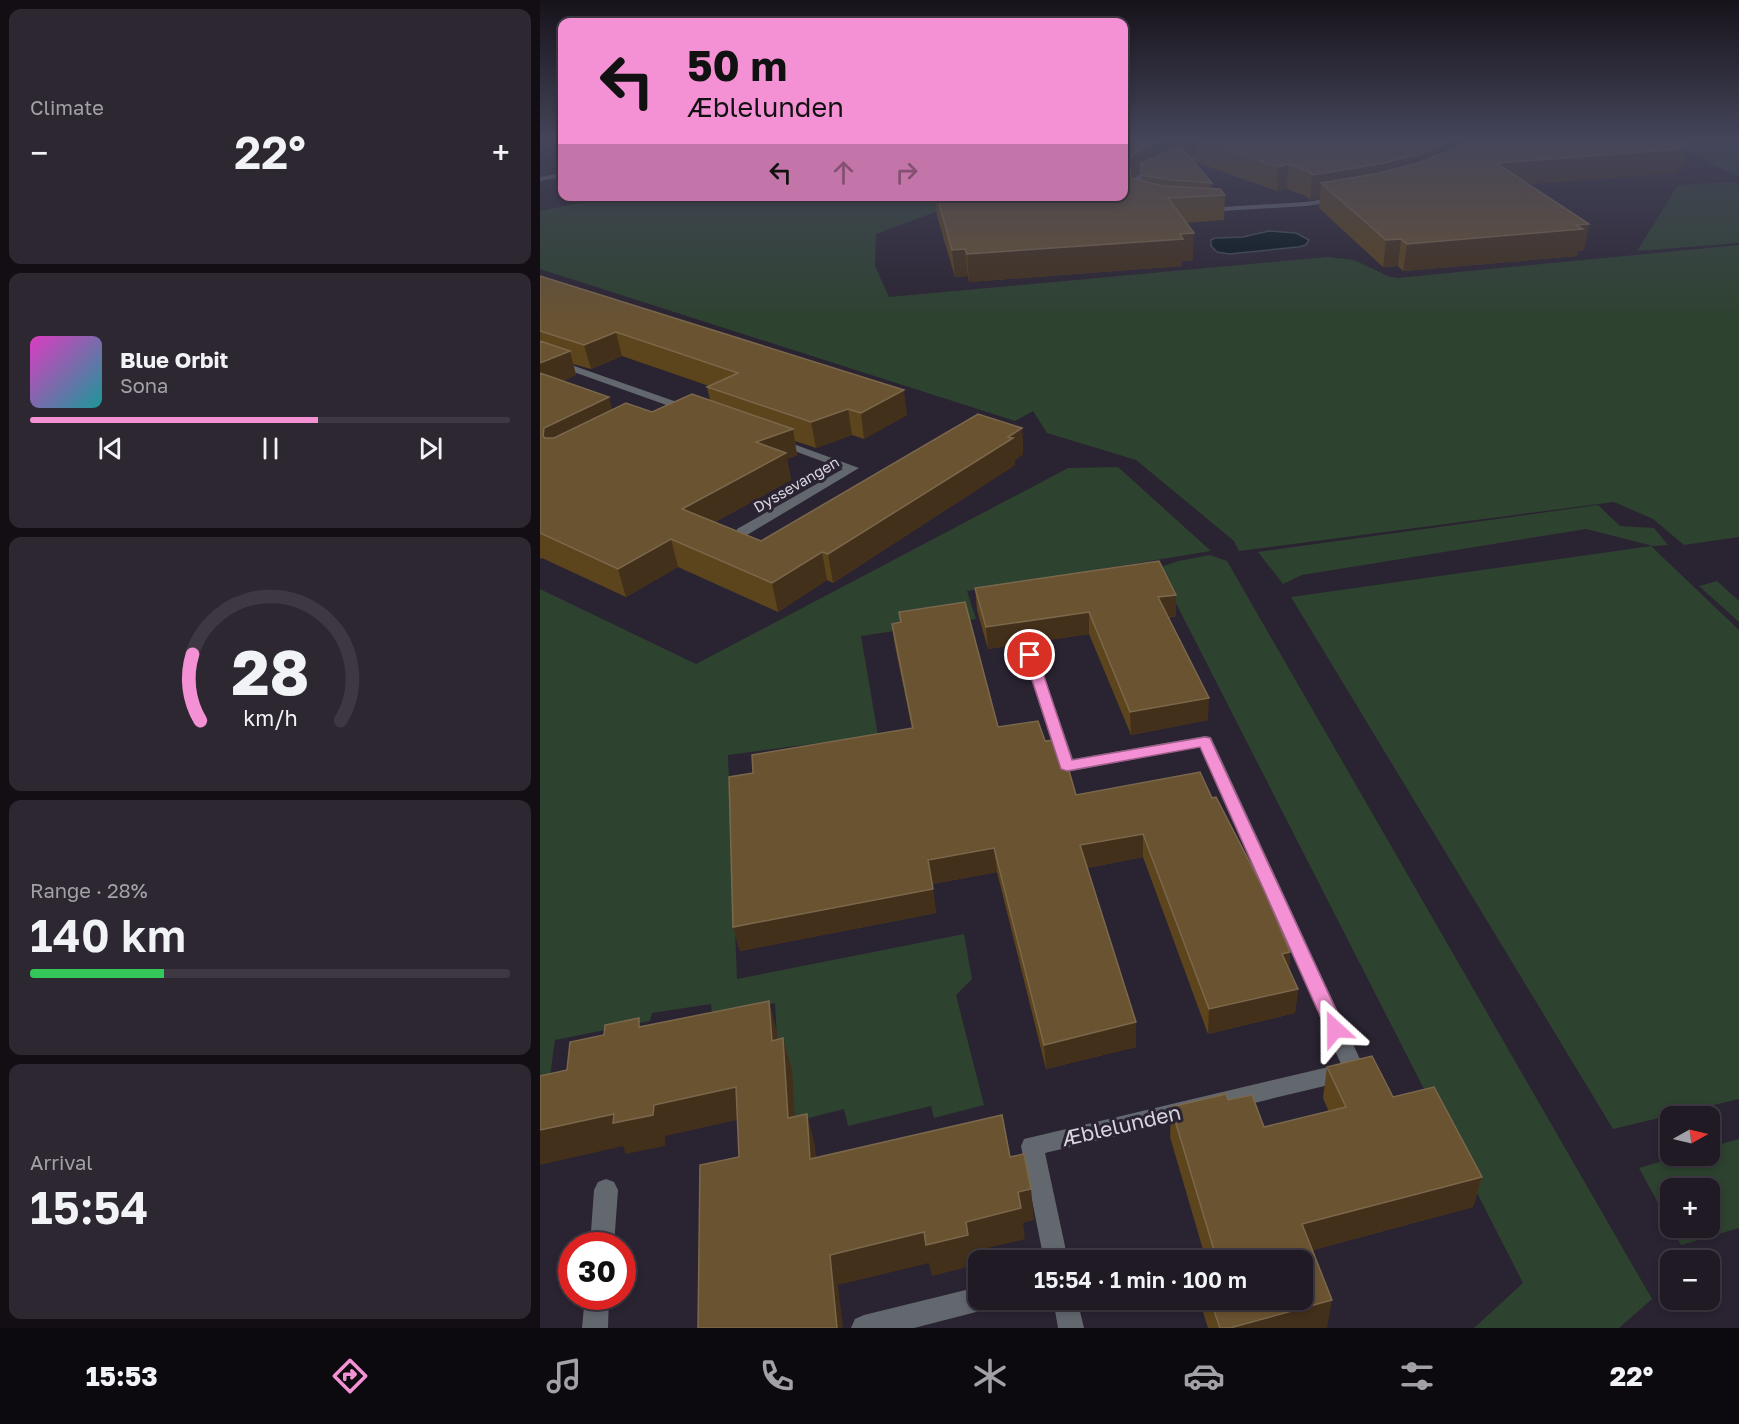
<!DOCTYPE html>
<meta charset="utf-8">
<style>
:root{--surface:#201a25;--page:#2d2732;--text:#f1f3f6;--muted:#a2a1a7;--line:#3d3842;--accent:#f491d4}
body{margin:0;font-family:"Golos Text",sans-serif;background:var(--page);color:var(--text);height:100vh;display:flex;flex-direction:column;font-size:22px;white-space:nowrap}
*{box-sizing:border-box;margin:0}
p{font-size:20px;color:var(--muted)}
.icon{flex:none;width:33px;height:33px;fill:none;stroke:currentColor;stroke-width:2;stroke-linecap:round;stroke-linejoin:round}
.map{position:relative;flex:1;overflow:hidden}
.side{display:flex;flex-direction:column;gap:9px;padding:9px;background:#120e14;width:540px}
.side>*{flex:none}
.guide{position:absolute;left:18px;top:18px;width:570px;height:183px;border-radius:12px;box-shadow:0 3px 9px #0003,0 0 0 2px var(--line);background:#f491d4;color:#111;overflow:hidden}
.needle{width:39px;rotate:82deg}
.buttons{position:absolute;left:1120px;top:1106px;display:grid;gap:12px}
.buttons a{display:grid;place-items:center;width:60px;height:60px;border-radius:12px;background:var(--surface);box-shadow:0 3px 9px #0003,0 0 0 2px var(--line);font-size:30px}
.speed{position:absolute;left:18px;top:1232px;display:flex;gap:12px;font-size:30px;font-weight:700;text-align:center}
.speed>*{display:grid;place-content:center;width:78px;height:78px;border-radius:50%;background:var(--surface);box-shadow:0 3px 9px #0003,0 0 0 2px var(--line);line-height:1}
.speed .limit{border:9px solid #d22;background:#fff;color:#111}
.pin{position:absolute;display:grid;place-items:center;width:51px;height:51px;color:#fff;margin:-26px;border:3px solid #fff;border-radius:50%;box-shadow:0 2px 6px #0007}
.me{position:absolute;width:66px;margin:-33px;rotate:336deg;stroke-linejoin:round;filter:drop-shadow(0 0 4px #0008)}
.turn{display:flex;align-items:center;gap:21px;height:126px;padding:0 30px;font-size:27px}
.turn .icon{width:78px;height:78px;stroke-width:2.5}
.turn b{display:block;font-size:42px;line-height:51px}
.lanes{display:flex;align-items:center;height:57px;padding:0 30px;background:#0003;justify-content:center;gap:30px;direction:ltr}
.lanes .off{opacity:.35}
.big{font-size:45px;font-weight:600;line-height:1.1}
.side .card{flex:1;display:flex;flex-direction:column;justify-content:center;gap:9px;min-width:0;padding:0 21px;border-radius:12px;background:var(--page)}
.side .dial{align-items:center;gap:0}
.dial svg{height:156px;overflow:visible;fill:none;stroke:var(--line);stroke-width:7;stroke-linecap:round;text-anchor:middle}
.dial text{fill:var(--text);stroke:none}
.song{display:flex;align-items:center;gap:18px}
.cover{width:72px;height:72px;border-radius:9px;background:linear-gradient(135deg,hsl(310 70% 55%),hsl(180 70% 35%))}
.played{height:6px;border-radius:3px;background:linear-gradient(90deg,var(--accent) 60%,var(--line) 60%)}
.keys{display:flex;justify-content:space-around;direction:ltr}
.heat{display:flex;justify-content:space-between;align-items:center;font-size:33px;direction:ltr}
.charge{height:9px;border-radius:4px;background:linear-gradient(90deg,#34c759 28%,var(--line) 0)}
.trip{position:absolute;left:428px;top:1250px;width:345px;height:60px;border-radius:12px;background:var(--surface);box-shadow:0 3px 9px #0003,0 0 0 2px var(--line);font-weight:600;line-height:60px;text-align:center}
.dock{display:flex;height:96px;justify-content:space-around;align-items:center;background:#0d0a0f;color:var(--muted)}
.dock .icon{width:42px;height:42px}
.dock .on{color:var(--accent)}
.dock b{font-size:27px;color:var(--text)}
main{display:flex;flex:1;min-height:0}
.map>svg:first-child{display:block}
.green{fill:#2d422f}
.water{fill:#021117;stroke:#424c53;stroke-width:1.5}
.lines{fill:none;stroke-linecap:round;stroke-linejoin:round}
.minor{fill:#63686f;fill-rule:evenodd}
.wall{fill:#5c441c;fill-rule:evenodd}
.shaded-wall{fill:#43301b}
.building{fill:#6a5331;stroke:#7b684c;stroke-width:1.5}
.route{fill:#f491d4;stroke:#9f5e8a;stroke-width:1.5}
.labels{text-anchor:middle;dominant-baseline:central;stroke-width:6;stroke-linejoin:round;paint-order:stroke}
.far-street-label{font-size:15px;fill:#d9d4de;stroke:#2a2331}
.near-street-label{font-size:21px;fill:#d9d4de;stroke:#2a2331}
</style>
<main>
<section class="side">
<div class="card"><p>Climate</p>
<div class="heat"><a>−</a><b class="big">22°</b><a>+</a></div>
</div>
<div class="card">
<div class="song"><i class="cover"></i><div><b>Blue Orbit</b><p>Sona</p></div></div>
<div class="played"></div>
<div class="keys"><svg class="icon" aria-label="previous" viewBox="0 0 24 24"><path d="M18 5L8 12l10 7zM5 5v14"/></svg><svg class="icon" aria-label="pause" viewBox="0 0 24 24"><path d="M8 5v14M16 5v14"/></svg><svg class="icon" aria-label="next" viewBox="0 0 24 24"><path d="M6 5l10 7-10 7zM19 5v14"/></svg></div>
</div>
<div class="card dial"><svg viewBox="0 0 100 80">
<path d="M14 69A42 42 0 1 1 86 69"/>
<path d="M14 69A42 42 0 0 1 10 35" stroke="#f491d4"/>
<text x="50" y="56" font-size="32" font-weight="700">28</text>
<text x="50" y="72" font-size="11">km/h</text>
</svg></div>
<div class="card"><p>Range · 28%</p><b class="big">140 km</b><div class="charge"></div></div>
<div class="card"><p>Arrival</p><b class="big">15:54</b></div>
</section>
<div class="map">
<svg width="1199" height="1328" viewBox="0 0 1199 1328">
<rect width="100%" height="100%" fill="#2a2331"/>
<path class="green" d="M1119 138H1199V177Z
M1193 182 1199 185V243L1097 251 1138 185Z
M73 196 414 197 401 210 336 234 335 266 349 297 788 257 814 260 848 276 857 278 1199 245V537L1144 545 1113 519 1074 502 699 551 694 541 596 460 507 433 493 411 475 421 0 269V211Z
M578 467 671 551 427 591 436 619 321 636 338 735 188 755 197 979 424 934 432 979 416 995 444 1105 394 1118 391 1106 308 1126 304 1109 242 1125 235 1003 172 1016 171 1004 112 1013 110 1021 15 1040 6 1105 0 1106V589L156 664 528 468Z
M1058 505 1080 526 1114 528 1128 545 1113 546 1046 529 762 575 743 584 718 552Z
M1111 546 1199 630V1099L1073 1129 751 597Z
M670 555 687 561 1112 1299 1079 1328H934L983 1283 618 568 638 561Z
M1177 581 1199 601V622L1159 586Z
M1199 1139V1228L1141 1245 1131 1227H1170V1188H1131V1227L1099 1168 1143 1155H1170V1147Z"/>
<path class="water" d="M729 231 756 233 769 240 766 245 758 247 689 254 677 252 671 246V240L675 238 703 237Z"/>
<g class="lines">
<path class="minor" d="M675 152 678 156C653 161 614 164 598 184L599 198 595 200 591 198 590 184C603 163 652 157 675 152Z
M22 173V177L0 181V177Z
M799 197H802V201L766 206 665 212 661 210 665 208 766 202Z
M0 354 154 408 156 410 154 412H146L0 360Z
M237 438 319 468 207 535H197L196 532 197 529 303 469 233 443 231 441Z
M490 651 497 655 533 759 665 736 671 737 825 1070 822 1076 814 1079 505 1153 528 1260H504L481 1146 484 1139 801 1064 660 747 527 772 521 770 483 655Z
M66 1179 74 1182 78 1190 74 1245H50L54 1190 58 1182Z
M438 1287V1299H452L449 1308 440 1311 374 1328H311L315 1319 324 1315Z
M45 1296H69L68 1328H42Z
M513 1299H537L544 1328H518Z"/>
</g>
<path class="wall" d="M584 138H1134L1148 145 1142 169H1138L1137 173 989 184 1049 224 1044 250 1038 251 1037 256 863 271 858 266 843 267 779 208 780 198 770 200 766 196 747 189 737 191 655 162 656 154 647 155 672 183 671 189 685 195 684 220 646 223 653 260 642 261V266L429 282 428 276 415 277 397 216 395 196H584ZM601 173V181L594 179 599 174Z
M0 276 367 415 324 439 312 435 276 448 255 441 257 455 247 459 251 480 175 522 221 541 482 428 483 454 475 460V465L293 583 287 580 238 612 138 567 86 597 2 558 0 559ZM82 356 169 386 167 387 170 400 112 412 72 410 23 381 36 375 33 364 51 369Z
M435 588 636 595V616L628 618 668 720 591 735 549 634 448 649 437 610Z
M359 612 458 727 505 741 536 795 672 798 750 952 749 968 758 989 755 1013 668 1034 603 857 547 868 596 1022V1047L506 1069 457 872 392 884 396 913 200 951 193 927 213 773 372 729 355 646 352 624 360 623Z
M787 1067 853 1097 942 1177 933 1207 773 1250 787 1328H668L659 1299H762V1260H666L630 1137 631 1107 688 1100 724 1127 789 1112 783 1098Z"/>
<path class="shaded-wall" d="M627 138H633V159L599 174 589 184V160L599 150Z
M641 138H695H656V154L641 157Z
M914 138H926L924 151 904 167 781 183 780 198 770 200 772 175Z
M1148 145 1142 169H1138L1137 173 952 187 956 163Z
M748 164 747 189 737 191 738 167Z
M1049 224 1044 250 1038 251 1037 256 863 271 867 244Z
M654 233 653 260 642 261V266L429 282 427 254Z
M861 239 858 266 843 267 846 240Z
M425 249 428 276 415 277 412 250Z
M76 332 82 356 51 369 44 345Z
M30 351 36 375 0 391V363Z
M364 390 367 415 324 439 321 413Z
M69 397 76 423 12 454 3 436 4 428Z
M308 409 312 435 276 448 271 422Z
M482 428 483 454 475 460V465L293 583 288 554Z
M253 429 257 455 247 459 251 480 149 536 142 509 216 442Z
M131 539 138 567 86 597 78 569Z
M282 552 287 580 238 612 232 583Z
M636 595V616L618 619V597Z
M549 612V634L448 649 446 627Z
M669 698 668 720 591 735 590 712Z
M603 834V857L541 869 540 845Z
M454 848 457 872 391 884 388 860Z
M393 889 396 913 200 951 193 927Z
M750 952 748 976 742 954Z
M758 989 755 1013 668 1034 669 1009Z
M229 1001 237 1032 240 1072 232 1041Z
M596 1022V1047L506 1069 504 1045Z
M243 1038 252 1070 257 1149 248 1118Z
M196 1087 206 1118 125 1136V1146L86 1154 83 1146 0 1165V1130Z
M267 1114 275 1145 279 1190 270 1159Z
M942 1177 933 1207 758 1254 762 1224Z
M491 1189 494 1220 483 1223 485 1239 430 1252 432 1266 392 1276 389 1263 298 1285 303 1328H297L290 1255 426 1222 478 1192Z
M792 1300 787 1328H690Z"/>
<path class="building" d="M584 138H627L599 150 589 160 591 178 623 186 680 189 685 195 628 198 654 233 640 234 643 239 427 254 425 249 412 250 397 196H584Z
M656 138H914L907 143 877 155 840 164 772 175 768 171 748 164 738 167Z
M930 138H1134L1148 145 1137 146 1143 149 956 163 1049 224 1036 225 1043 229 867 244 861 239 846 240 781 183 835 174 878 163 914 149Z
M640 146 672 183 632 180 601 175V163Z
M0 276 364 390 321 413 308 409 271 422 167 387 198 373 76 332 44 345 0 331Z
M0 341 30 351 0 363Z
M0 373 69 397 4 428 3 436 5 438H14L86 403 112 412 152 394 253 429 216 442 246 453 142 509 221 541 438 414 482 428 468 437 473 438 288 554 282 552 232 583 131 539 78 569 0 533Z
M619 561 636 595 618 597 669 698 590 712 549 612 446 627 435 588Z
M425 602 458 727 498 721 505 741 515 740 518 747 523 750 536 795 660 772 672 798 676 797 724 890 750 952 742 954 758 989 669 1009 603 834 540 845 596 1022 504 1045 454 848 388 860 393 889 193 927 189 777 213 773 212 755 373 728 352 624 361 622 359 612Z
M229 1001 232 1041 243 1038 248 1118 267 1114 270 1159 462 1115 470 1157 484 1154 491 1189 478 1192 481 1208 426 1222 428 1235 386 1245 384 1232 290 1255 297 1328H158L160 1165 199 1157 196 1087 114 1105 113 1115 73 1123 74 1114 0 1130V1076L27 1070 30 1042 64 1035 65 1025 99 1018V1027Z
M832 1056 853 1097 894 1087 942 1177 762 1224 792 1300 690 1328H680L670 1299H762V1260H677L631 1107 686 1094 688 1100 712 1095 724 1127 806 1107 787 1067Z"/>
<linearGradient id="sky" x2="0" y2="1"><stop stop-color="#17131b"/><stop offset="0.43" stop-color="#44455a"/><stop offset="1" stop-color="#44455a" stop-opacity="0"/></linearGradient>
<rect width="1199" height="324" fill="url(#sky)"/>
<path class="route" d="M490 651 497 655 532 760 665 737 670 738 805 1029 802 1034 795 1037 789 1034 786 1029 660 747 527 771 521 769 484 655Z"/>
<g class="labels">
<g class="far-street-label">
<text transform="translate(256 484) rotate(-30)">Dyssevangen</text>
</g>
<g class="near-street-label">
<text transform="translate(581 1125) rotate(-13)">Æblelunden</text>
</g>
</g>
</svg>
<div class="buttons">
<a><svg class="needle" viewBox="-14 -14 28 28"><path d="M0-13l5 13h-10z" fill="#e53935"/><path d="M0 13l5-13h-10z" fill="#a2a1a7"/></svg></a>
<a>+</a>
<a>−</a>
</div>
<div class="speed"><div class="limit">30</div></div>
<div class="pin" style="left:490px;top:655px;background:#d93025"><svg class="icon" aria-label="arrive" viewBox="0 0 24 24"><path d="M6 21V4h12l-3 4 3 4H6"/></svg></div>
<svg class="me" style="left:795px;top:1029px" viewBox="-20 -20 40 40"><path d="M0-17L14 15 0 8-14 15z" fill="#f491d4" stroke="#fff" stroke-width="4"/></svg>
<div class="trip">15:54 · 1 min · 100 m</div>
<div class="guide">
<div class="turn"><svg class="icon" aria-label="left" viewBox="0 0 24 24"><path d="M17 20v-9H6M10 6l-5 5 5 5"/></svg><div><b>50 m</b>Æblelunden</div></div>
<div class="lanes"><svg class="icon" aria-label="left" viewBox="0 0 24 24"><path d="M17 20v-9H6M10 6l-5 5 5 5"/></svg><svg class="icon off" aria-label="ahead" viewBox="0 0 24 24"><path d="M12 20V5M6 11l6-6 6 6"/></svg><svg class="icon off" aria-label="right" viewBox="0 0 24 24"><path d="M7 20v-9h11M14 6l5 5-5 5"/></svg></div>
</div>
</div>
</main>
<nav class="dock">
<b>15:53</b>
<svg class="icon on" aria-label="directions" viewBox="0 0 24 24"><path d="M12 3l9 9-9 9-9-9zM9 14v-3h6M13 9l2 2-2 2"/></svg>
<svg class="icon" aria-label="music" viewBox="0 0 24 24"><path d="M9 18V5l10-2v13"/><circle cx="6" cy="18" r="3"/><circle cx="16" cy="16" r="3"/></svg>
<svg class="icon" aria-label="phone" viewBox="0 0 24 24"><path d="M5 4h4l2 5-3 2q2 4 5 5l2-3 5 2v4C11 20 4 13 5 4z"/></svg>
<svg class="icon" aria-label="climate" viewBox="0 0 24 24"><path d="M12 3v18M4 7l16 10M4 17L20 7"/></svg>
<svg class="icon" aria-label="car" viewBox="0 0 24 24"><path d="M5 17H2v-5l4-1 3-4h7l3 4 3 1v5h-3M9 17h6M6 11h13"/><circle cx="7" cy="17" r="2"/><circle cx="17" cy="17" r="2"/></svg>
<svg class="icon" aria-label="filters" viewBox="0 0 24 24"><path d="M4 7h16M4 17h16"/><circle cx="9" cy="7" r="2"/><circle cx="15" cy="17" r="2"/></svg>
<b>22°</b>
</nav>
